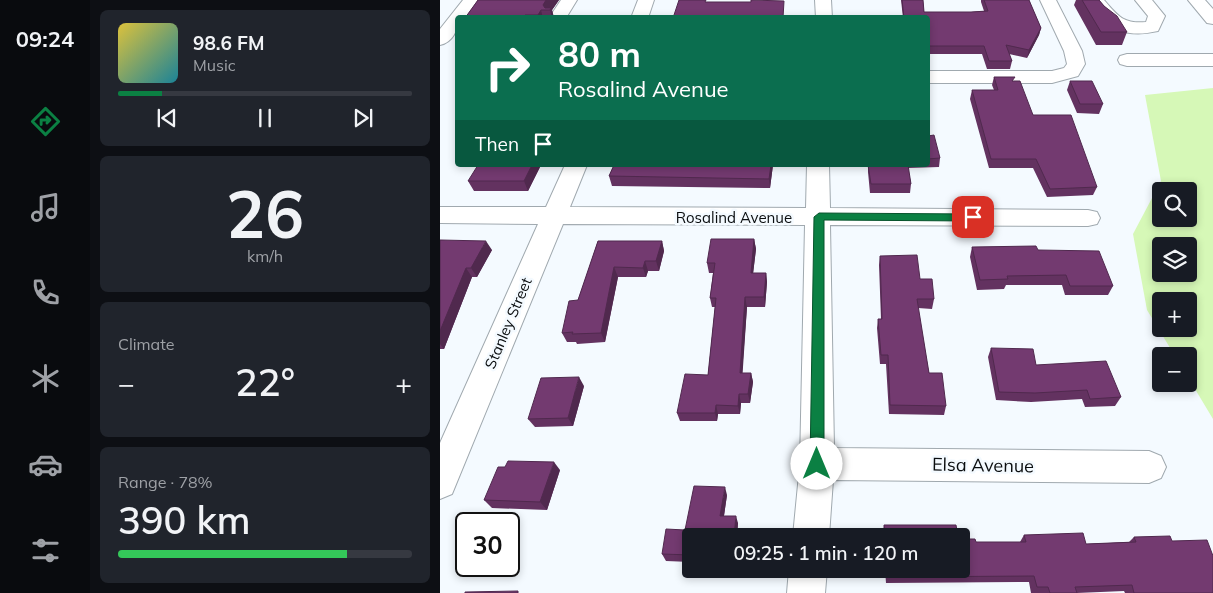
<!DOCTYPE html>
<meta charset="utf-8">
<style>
:root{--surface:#171b24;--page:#20242c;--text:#f1f3f6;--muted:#9ea1a6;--line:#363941;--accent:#0b8043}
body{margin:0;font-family:Mulish,sans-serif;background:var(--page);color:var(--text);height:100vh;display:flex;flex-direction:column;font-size:19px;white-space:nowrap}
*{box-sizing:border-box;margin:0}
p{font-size:16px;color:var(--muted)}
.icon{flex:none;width:28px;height:28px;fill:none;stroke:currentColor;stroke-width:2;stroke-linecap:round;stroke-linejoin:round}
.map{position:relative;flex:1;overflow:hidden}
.drawer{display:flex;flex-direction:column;gap:10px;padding:10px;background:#0d0f14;width:350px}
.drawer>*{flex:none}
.guide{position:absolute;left:15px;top:15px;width:475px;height:152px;border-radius:5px;box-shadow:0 2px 8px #0003;background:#0b6e4f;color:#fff;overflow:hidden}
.tools{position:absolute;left:712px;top:182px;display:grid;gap:10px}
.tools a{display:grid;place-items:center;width:45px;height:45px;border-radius:5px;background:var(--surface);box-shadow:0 2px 8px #0003;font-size:25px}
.speed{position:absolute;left:15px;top:512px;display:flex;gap:10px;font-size:25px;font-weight:700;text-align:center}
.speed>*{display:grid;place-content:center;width:65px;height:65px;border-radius:50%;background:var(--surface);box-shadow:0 2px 8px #0003;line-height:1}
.speed .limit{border:2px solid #111;border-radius:8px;background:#fff;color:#111}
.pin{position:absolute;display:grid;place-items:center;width:42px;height:42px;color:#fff;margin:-21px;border-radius:10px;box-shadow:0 2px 8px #0006}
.me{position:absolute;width:55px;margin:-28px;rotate:0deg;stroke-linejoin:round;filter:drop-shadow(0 0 4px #0008)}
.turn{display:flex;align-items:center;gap:18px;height:105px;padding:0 20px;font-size:22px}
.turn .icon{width:65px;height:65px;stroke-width:2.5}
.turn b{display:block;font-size:35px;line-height:42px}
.then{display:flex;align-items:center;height:48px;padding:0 20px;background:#0003;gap:10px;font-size:19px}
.big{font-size:38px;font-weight:600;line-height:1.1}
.drawer .widget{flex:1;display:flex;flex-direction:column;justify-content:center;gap:8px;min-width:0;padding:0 18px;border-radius:8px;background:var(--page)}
.drawer .dial{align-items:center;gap:0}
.dial b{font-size:65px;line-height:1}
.song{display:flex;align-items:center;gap:15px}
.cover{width:60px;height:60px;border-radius:8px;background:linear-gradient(135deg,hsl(50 70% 55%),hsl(190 70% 35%))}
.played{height:5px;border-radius:2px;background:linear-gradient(90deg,var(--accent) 15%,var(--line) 15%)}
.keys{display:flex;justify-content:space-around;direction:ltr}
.heat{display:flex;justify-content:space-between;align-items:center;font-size:28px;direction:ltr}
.charge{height:8px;border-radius:4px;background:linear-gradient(90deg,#34c759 78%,var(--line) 0)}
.trip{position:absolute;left:242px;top:528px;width:288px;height:50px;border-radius:5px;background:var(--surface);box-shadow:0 2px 8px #0003;font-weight:600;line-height:50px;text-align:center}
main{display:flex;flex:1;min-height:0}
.tab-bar{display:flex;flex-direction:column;width:90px;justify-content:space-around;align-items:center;background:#090b0e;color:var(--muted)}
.tab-bar .icon{width:35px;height:35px}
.tab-bar .selected{color:var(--accent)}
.tab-bar b{font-size:22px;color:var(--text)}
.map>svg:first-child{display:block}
.green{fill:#d6f8b7;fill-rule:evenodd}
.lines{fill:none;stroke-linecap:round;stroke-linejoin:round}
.minor-casing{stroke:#a0a9af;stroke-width:2}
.minor{fill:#fff;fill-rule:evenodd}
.wall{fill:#633260}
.shaded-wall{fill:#50294e}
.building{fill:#733a70;stroke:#50294e}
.route{fill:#0b8043;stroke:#07532c}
.labels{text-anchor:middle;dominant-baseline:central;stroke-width:5;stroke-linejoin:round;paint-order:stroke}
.street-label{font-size:15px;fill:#0a0d0f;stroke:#f4faff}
.near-street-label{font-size:18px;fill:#0a0d0f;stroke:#f4faff}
</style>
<main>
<nav class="tab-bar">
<b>09:24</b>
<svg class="icon selected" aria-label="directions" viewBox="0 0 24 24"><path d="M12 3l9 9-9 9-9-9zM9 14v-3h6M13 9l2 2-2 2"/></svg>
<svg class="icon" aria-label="music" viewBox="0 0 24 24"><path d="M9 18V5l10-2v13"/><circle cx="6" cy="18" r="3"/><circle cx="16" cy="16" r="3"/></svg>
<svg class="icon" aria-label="phone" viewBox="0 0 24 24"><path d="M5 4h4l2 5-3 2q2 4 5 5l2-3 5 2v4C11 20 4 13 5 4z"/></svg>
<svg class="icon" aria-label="climate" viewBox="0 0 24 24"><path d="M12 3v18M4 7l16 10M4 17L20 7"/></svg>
<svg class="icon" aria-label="car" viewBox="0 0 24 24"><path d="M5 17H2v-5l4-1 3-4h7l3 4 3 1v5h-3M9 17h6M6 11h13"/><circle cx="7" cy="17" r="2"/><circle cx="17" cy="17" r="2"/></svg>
<svg class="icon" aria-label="filters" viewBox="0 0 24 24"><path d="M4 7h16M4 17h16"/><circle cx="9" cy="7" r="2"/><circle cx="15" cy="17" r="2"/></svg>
</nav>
<section class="drawer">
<div class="widget">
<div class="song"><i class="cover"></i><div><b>98.6 FM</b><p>Music</p></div></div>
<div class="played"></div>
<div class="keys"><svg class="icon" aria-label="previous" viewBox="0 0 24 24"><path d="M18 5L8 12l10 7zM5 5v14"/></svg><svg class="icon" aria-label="pause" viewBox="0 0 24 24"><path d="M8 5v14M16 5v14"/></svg><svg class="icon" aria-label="next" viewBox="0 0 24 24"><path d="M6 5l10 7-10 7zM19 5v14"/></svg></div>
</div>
<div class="widget dial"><b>26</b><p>km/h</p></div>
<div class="widget"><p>Climate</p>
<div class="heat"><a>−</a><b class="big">22°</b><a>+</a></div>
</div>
<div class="widget"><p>Range · 78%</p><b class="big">390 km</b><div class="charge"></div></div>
</section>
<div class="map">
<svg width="773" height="593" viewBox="0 0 773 593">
<rect width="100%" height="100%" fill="#f4faff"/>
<path class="green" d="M773 88V419L749 379V356H735L707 310 693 234 721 181 705 95ZM721 191H749V219H721ZM721 246H749V274H721ZM721 301H749V329H721Z"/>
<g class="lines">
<defs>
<path id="minor" d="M23 0H40L27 18H18C18 30 13 42 0 45V29Z
M121 0H137L126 18H109Z
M198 0H214L208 18H191Z
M375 0H391L392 18H376Z
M600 0H616L642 51 645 64 638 76 612 83H488V71H612L624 68 627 64 624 51Z
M647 0H664C678 16 683 24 706 22L708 16 695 0H712L725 16 718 31C683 39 666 28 647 0Z
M748 0H765L773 9V24L767 23Z
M687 54H773V66H687L680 64 678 60 680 56Z
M125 165H147L130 207 366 208 367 165H389L390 208 648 210 657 212 660 218 657 224 648 226 390 225 394 448 709 451 721 456 726 467 721 478 709 483 393 480 389 536H353L360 464 365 225 123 224 12 494 0 499V443L98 224 0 223V207H106Z
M349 569H387L385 593H347Z"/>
</defs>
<use href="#minor" class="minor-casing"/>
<use href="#minor" class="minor"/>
</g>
<path class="wall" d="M38 0H119L112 10 114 18H25Z
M461 0H483L484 12H531L544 11 541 2V0H589L601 28 599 35 587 58 569 54 572 61 570 69H547L542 54H488V18H463Z
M636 0H659L687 32 682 45H656L634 5Z
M554 77 573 81 593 115 657 187 653 195 607 197 593 168H549L530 99 532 90H554L552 85Z
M630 81 663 104 659 114 637 113 627 90Z
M488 136 500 158 499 167 468 168 471 184 470 193H430L428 172V165H488Z
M101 165 88 191H34L28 181Z
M174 165H333L330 188 172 186 169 176Z
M314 239 316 249 313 273H326L327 282 325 307H307L302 373H311L313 382 310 403H301L300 414H278L277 421H240L237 413 268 375 275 307H272L270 298 273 273H269L267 263Z
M0 240 52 250 37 277H32L4 349H0Z
M158 241H222L224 251 219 271H208L206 277H178L165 342 137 344 136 342H127L122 333 138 300Z
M532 247 598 250 673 286 668 295H625L622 285H566L564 289 537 290 530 257Z
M440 256 480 279 494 299 492 309 478 308 489 373 506 406 504 415 449 414 446 364H440L437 328 438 319H441L439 265Z
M551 348 596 365 681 397 675 406 645 407 642 399 591 402 556 400 548 357Z
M144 386 133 426 95 427 88 419Z
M120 470 107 510 52 508 44 500Z
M287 495 284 516 298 523 297 536H251V562L226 561 222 554 245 530Z
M444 525 518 536H443V532Z
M584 535 646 544 689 542 694 537 732 541 773 593H685L684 591 637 593H591L589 582 446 583 445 569H521L536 542H580Z"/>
<path class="shaded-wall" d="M106 0H119L112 10 114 18H112L110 10H105L103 5Z
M101 10 103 18H99L98 15Z
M601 28 599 35 587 58 589 50Z
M92 165H101L88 191 84 181Z
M331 165H333L330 188 329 179Z
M314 239 316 249 312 283 311 273Z
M46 241 52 250 37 277 31 268Z
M222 241 224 251 219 271 216 261Z
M205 261 208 271 206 277 203 268Z
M174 267 178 277 165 342 161 333Z
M26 268 32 277 4 349 0 344V331Z
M326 273 327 282 325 307 324 297Z
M305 297 307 307 302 382 300 373Z
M311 373 313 382 310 403 308 394Z
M139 377 144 386 133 426 128 418Z
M299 394 301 403 300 414 298 406Z
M276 405 278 414 277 421 275 413Z
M114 462 120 470 107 510 100 502Z
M285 487 287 495 283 522 280 516Z
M296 516 298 523 297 536H294Z"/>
<path class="building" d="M38 0H106L103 5 105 8H111L110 10H101L98 15H85L84 18H25Z
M239 0H266L265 2H311V0L344 1 343 18H233Z
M462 0H483L484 12H531L548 11 544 0H589L601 28 589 50 566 45 572 61H549L544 46H488V18H464Z
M642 0H659L664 6 677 16 687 32H661Z
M554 77H575L572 81H580L593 115H631L657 187 610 189 596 159H551L532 90H558Z
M630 81H652L663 104H640Z
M494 135 500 158 488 159V136Z
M38 165H92L84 181H28Z
M174 165H331L329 179 169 176Z
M428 165H468L471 184H431Z
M271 239H314L311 273H326L324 297H305L300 373H311L308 394H299L298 406 276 405 275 413H237L245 374 268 375 276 298H270L275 263H267Z
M0 240 46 241 31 268H26L0 331Z
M158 241H222L216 261H205L203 268 174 267 161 333 132 334 133 332 122 333 129 301 138 300Z
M596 246 598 250 659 251 673 286H630L626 275 567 276 568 279 540 280 532 247Z
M477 255 480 279H492L494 299H477L489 373H502L506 406 450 405 448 355H441L438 319H442L440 256Z
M551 348 593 349 596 365 666 361 681 397 650 399 647 390 595 393 559 392Z
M139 377 128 418 88 419 101 378Z
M68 461 114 462 100 502 44 500 58 467H65Z
M254 486 285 487 280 516H296L294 536H251V555L222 554 226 529 245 530Z
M444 525H516L518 536H445Z
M643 533 646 544 696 542 694 537 730 536 732 541 767 540 773 556V593H694L692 585 635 587 637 593H610L608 587H597L594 576 448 577 447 569H521V539H535L536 542H586L584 535Z
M78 591V593H25V592Z"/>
<path class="route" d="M379 213 533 214 538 217 533 221 384 220V464L382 468 377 470 372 468 370 464 374 217Z"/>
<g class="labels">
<g class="street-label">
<text x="294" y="217">Rosalind Avenue</text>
<text transform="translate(68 323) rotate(-67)">Stanley Street</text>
</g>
<g class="near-street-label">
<text transform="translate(543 465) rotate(1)">Elsa Avenue</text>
</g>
</g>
</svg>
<div class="tools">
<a><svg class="icon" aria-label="search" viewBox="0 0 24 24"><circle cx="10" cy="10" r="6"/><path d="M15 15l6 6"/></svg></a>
<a><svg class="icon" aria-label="layers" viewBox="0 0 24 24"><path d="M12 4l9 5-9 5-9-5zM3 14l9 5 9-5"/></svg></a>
<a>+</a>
<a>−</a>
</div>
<div class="speed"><div class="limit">30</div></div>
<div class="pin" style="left:533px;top:217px;background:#d93025"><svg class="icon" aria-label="arrive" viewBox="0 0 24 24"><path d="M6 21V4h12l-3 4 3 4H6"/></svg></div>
<svg class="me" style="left:377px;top:464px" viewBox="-20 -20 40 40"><circle r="19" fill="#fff"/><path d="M0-13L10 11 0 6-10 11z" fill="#0b8043"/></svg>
<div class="trip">09:25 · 1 min · 120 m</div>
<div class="guide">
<div class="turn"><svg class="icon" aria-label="right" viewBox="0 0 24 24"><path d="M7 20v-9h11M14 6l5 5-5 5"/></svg><div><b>80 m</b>Rosalind Avenue</div></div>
<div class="then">Then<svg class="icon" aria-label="arrive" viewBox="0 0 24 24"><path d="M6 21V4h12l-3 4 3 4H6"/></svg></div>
</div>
</div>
</main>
